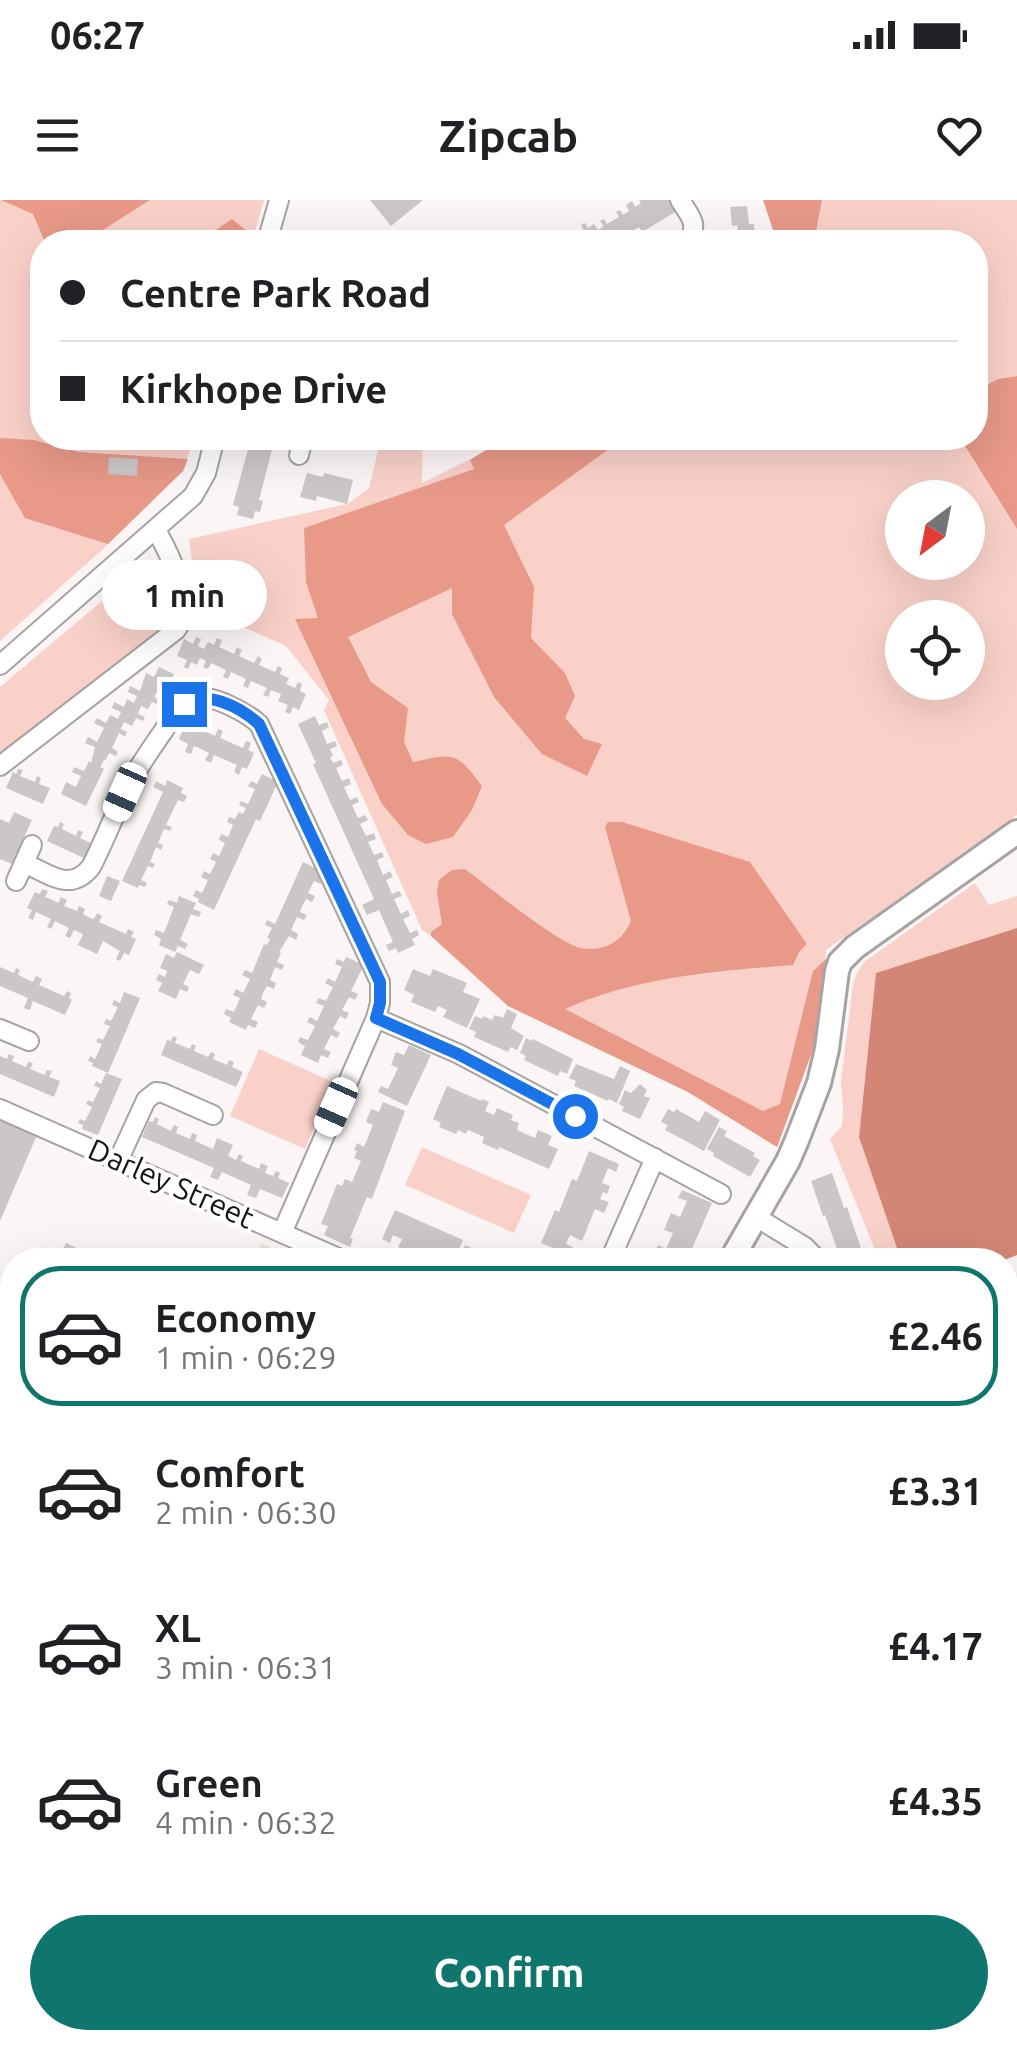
<!DOCTYPE html>
<html lang="en">
<head>
<meta charset="utf-8">
<style>
	:root { --surface:#fff; --page:#f2f2f2; --text:#202124; --muted:#757577; --line:#e0e0e0; --accent:#0f766e }
	body { margin:0; font-family:Ubuntu,sans-serif; background:var(--page); color:var(--text); height:100vh; display:flex; flex-direction:column; font-size:38px; white-space:nowrap }
	* { box-sizing:border-box; margin:0 }
	p { font-size:32px; color:var(--muted) }
	.icon { flex:none; width:55px; height:55px; fill:none; stroke:currentColor; stroke-width:2; stroke-linecap:round; stroke-linejoin:round }
	.map { position:relative; flex:1; overflow:hidden }
	.details { position:absolute; left:0px; top:1048px; width:1018px; height:802px; display:flex; flex-direction:column; background:var(--surface); border-radius:40px 40px 0 0; box-shadow:0 10px 40px #0002 }
	.details>* { flex:none }
	.hud { position:absolute; left:30px; top:30px; width:958px; height:220px; border-radius:40px; box-shadow:0 10px 40px #0002; display:grid; align-content:center; height:220px; padding:0 30px; background:var(--surface) }
	.needle { width:65px; rotate:212deg }
	.controls { position:absolute; left:885px; top:280px; display:grid; gap:20px }
	.controls a { display:grid; place-items:center; width:100px; height:100px; border-radius:50%; background:var(--surface); box-shadow:0 10px 40px #0002; font-size:50px }
	.end { position:absolute; width:45px; height:45px; margin:-22px; border:12px solid #1a73e8; background:#fff; box-shadow:0 0 0 5px #fff }
	.from { border-radius:50% }
	.bubble { position:absolute; height:70px; border-radius:35px; background:var(--surface); box-shadow:0 10px 40px #0002; font-size:32px; font-weight:700; line-height:70px; text-align:center }
	.car { position:absolute; width:30px; height:60px; margin:-30px -15px; border-radius:12px; box-shadow:0 0 8px 2px #0007; background:linear-gradient(#fff 24%,#345 0 40%,#fff 0 76%,#345 0 86%,#fff 0) }
	.hud b { display:flex; align-items:center; gap:35px; height:95px; font-size:38px }
	.hud b+b { border-top:2px solid var(--line) }
	.hud i { width:25px; height:25px; background:var(--text) }
	ul { padding:18px 0 0; list-style:none }
	li { display:flex; align-items:center; gap:30px; height:140px; margin:0 20px 15px; padding:0 10px; border:5px solid transparent; border-radius:40px }
	li div { flex:1 }
	li b { display:block; font-size:38px }
	li em { font-style:normal; font-weight:700 }
	li.on { border-color:var(--accent) }
	li>.icon { width:90px; height:90px; stroke-width:1.5 }
	.primary-button { display:flex; gap:20px; margin-top:auto; padding:20px 30px }
	.primary-button a { flex:1; height:115px; border-radius:60px; background:var(--accent); color:#fff; font-size:40px; font-weight:700; line-height:115px; text-align:center }
	.status { display:flex; justify-content:space-between; align-items:center; height:70px; padding:0 50px; background:var(--surface); direction:ltr }
	.status svg { height:28px; fill:currentColor }
	header { display:flex; justify-content:space-between; align-items:center; height:130px; padding:0 30px; background:var(--surface); font-size:45px; font-weight:700 }
	.map>svg:first-child { display:block }
	.built { fill:#f1e4e1 }
	.green { fill:#f9d1c8; fill-rule:evenodd }
	.forest { fill:#e89988 }
	.water { fill:#d38676 }
	.building { fill:#cbc7c6 }
	.lines { fill:none; stroke-linecap:round; stroke-linejoin:round }
	.street-casing { stroke:#a7a3a2; stroke-width:22 }
	.secondary-casing { stroke:#a7a3a2; stroke-width:28 }
	.street { stroke:#fff; stroke-width:18 }
	.secondary { stroke:#fff; stroke-width:22 }
	.route { stroke:#1a73e8; stroke-width:12 }
	.labels { text-anchor:middle; stroke-width:8; stroke-linejoin:round; paint-order:stroke }
	.street-label { font-size:30px; fill:#161514; stroke:#fff }
</style>
</head>
<body>
<div class="status"><b>06:27</b><svg viewBox="0 0 49 12"><path d="M0 12V9h3v3zM5 12V6h3v6zM10 12V3h3v9zM15 12V0h3v12zM26 1h20v11H26zM47 4h2v5h-2z"/></svg></div>
<header><svg class="icon" aria-label="menu" viewBox="0 0 24 24"><path d="M4 6h16M4 12h16M4 18h16"/></svg>Zipcab<svg class="icon" aria-label="heart" viewBox="0 0 24 24"><path d="M12 20l-8-8c-3-5 5-10 8-4 3-6 11-1 8 4z"/></svg></header>
<div class="map">
<svg width="1017" height="1848" viewBox="0 0 1017 1848">
	<rect width="100%" height="100%" fill="#fbf6f5"/>
	<g class="built">
		<polygon points="261,1043 299,1060 253,1060"/>
		<polygon points="1017,1749 1017,1848 924,1848 933,1838 1005,1838 1005,1761"/>
		<polygon points="547,1838 669,1838 680,1848 537,1848"/>
	</g>
	<g class="green">
		<polygon points="0,0 264,0 252,42 42,42 42,238 194,238 183,271 102,350 0,441"/>
		<polygon points="822,0 1017,0 1017,176 998,179 975,191 975,42 814,42"/>
		<path d="M 381,238 L 423,238 L 422,283 L 513,238 L 960,238 L 1017,329 L 1017,615 L 826,750 L 822,825 L 777,947 L 688,892 L 633,863 L 508,806 L 436,739 L 422,730 L 324,510 L 329,500 L 286,446 L 198,407 L 189,339 L 347,304 L 369,288 ZM 902,298 L 968,298 L 968,362 L 902,362 ZM 902,418 L 968,418 L 968,482 L 902,482 Z"/>
		<polygon points="148,364 156,365 163,370 174,407 167,426 0,555 0,487 140,369"/>
		<polygon points="975,683 989,705 1017,696 1017,728 876,773 859,937 901,1060 879,1060 830,939 842,926 843,908 841,881 853,784 857,773 864,762"/>
		<polygon points="259,849 333,882 305,949 230,916"/>
		<polygon points="422,947 531,995 514,1033 405,985"/>
		<polygon points="8,1250 12,1252 12,1301 0,1295 0,1269"/>
		<polygon points="1005,1306 1017,1313 1017,1370 1005,1359"/>
		<polygon points="0,1624 12,1628 12,1655 1,1665"/>
	</g>
	<g class="forest">
		<polygon points="1,0 150,0 84,42 45,42 33,14"/>
		<polygon points="763,0 822,0 814,42 777,42"/>
		<polygon points="232,19 253,36 251,42 198,42"/>
		<polygon points="1017,176 1017,329 960,238 975,238 975,191 998,179"/>
		<polygon points="0,238 34,240 78,252 188,259 183,271 108,344 25,318 0,274"/>
		<path d="M 505,238 L 624,238 L 504,325 L 534,387 L 531,438 L 565,473 L 575,496 L 565,518 L 584,539 L 602,544 L 587,576 L 542,554 L 494,497 L 452,414 L 452,388 L 348,437 L 371,482 L 408,508 L 404,542 L 413,562 C 454,553 456,551 482,586 L 472,610 L 453,637 L 426,644 L 408,635 L 382,604 L 295,419 L 318,418 L 306,382 L 304,328 L 474,269 L 470,260 Z"/>
		<path d="M 608,622 L 622,622 L 750,662 L 807,744 L 799,752 L 793,765 C 716,771 636,777 565,809 L 763,911 L 780,904 L 813,771 L 826,759 L 822,825 L 777,947 L 688,892 L 508,806 L 431,736 L 431,732 L 442,724 L 437,693 L 439,680 L 452,670 L 465,669 C 488,686 559,744 581,748 C 604,752 622,742 631,721 L 605,627 Z"/>
	</g>
	<g class="water">
		<polygon points="1017,728 1017,1055 1004,1060 901,1060 859,937 876,773"/>
		<polygon points="1017,1084 1017,1313 1005,1306 1005,1088"/>
	</g>
	<g class="building">
		<polygon points="370,0 423,0 391,26"/>
		<polygon points="639,0 671,0 677,11 642,32 639,27 613,42 604,40 601,42 556,42 563,38 562,35 565,33 567,36 576,30 579,34 584,31 581,25 585,23 588,28 594,24 598,30 604,26 600,21 604,19 607,24 619,17 616,12 620,10 623,15 629,11 626,5 632,1 635,7 641,3"/>
		<polygon points="747,6 749,24 754,24 756,42 739,42 738,35 732,35 732,32 738,31 737,25 732,26 730,7"/>
		<polygon points="251,238 275,238 259,300 263,301 260,312 255,311 253,319 237,315 239,307 233,305"/>
		<polygon points="441,238 463,238 447,247"/>
		<polygon points="109,257 138,259 137,276 108,274"/>
		<polygon points="307,273 323,277 324,273 353,280 347,304 317,296 316,301 300,297"/>
		<polygon points="196,437 201,439 198,446 204,449 208,442 214,445 217,438 222,440 219,447 234,454 237,447 242,450 239,456 254,463 258,456 262,459 259,465 275,472 278,466 282,468 280,474 289,478 286,484 295,488 298,482 302,484 300,491 306,494 299,510 293,507 290,514 285,512 288,505 278,501 281,494 271,490 268,497 263,495 267,488 251,481 248,488 243,486 246,479 231,472 228,479 223,477 226,470 211,463 208,469 203,467 206,461 200,458 197,465 191,462 188,469 184,467 187,460 177,456 184,439 193,444"/>
		<polygon points="159,467 174,474 165,494 158,490 154,497 161,501 159,505 152,502 148,509 141,506 138,514 145,517 143,521 136,518 132,526 124,522 121,529 127,532 125,537 119,533 112,548 118,552 116,556 109,553 106,560 104,560 100,567 104,569 86,606 61,594 66,582 76,587 81,576 72,572 74,567 84,571 89,561 91,563 95,547 85,543 88,537 97,542 104,528 94,523 97,518 106,523 110,515 118,519 121,512 112,508 114,502 124,507 127,499 134,503 137,496 128,492 130,486 140,491 146,473 154,477"/>
		<polygon points="315,516 319,525 327,522 329,527 322,531 327,544 335,541 337,546 330,549 333,556 330,557 333,563 341,560 343,565 336,568 342,581 349,578 351,584 344,587 350,600 357,597 359,602 352,605 358,618 365,615 368,620 360,624 366,636 374,633 376,639 368,642 374,655 382,652 384,657 377,660 383,675 390,671 393,677 386,680 392,694 399,691 402,696 394,699 401,714 408,710 410,716 403,719 410,733 417,730 419,735 412,739 415,745 398,753 396,748 389,751 386,745 393,742 379,710 367,715 362,705 374,699 313,564 316,563 298,524"/>
		<polygon points="198,520 203,522 200,529 206,532 215,536 218,529 223,531 220,538 243,548 246,541 251,543 248,550 254,553 247,569 242,567 239,575 234,572 237,565 214,555 211,563 205,560 209,553 199,548 194,546 191,554 185,552 188,544 179,539 186,523 195,527"/>
		<polygon points="18,569 23,570 20,576 35,582 37,576 41,578 39,584 50,588 43,604 6,588 13,572 16,574"/>
		<polygon points="262,574 278,582 260,621 256,619 214,710 198,702 199,699 193,696 196,690 202,693 208,680 201,677 204,671 210,674 216,662 210,659 213,653 219,656 225,643 219,640 221,634 228,637 233,625 227,622 229,617 235,619 239,612 243,614 246,608 239,605 241,601 248,604 255,589 248,586 251,581 257,584"/>
		<polygon points="167,580 183,588 181,593 187,596 184,602 178,600 166,625 172,627 170,631 164,629 158,643 163,645 161,650 156,647 150,662 155,664 153,668 148,666 141,680 147,683 145,687 139,685 138,688 122,681 163,592 153,587 156,581 165,586"/>
		<polygon points="14,612 32,620 12,664 0,659 0,619 9,623"/>
		<polygon points="60,622 64,624 62,629 76,636 78,630 83,632 80,638 91,643 84,658 47,641 54,626 58,627"/>
		<polygon points="303,662 319,670 317,675 324,678 321,684 314,681 308,693 315,696 312,702 306,699 302,706 300,712 307,715 304,720 297,717 291,730 298,734 296,740 289,736 279,752 281,753 277,762 284,765 282,770 275,767 270,780 276,783 274,789 267,786 264,791 261,799 267,802 264,808 258,805 251,819 258,822 255,828 248,825 246,830 229,822 231,818 224,814 226,809 234,812 240,798 233,795 236,789 243,793 250,779 242,775 245,770 252,773 264,744 267,745 270,739 267,738 272,728 265,725 267,720 275,724"/>
		<polygon points="107,676 120,681 111,701 99,696"/>
		<polygon points="42,689 48,691 45,697 53,700 58,703 61,697 67,700 64,706 77,711 79,706 85,709 83,714 90,718 94,719 97,713 102,716 99,722 126,734 128,729 134,732 131,737 136,739 129,755 124,753 120,761 116,759 120,751 103,741 97,754 78,745 83,734 74,730 70,738 65,736 69,728 55,721 51,729 47,727 51,719 36,712 33,720 28,718 32,710 27,708 35,692 40,694"/>
		<polygon points="179,696 196,703 193,709 201,712 199,717 191,714 180,740 188,744 185,749 178,746 175,752 159,745 161,739 154,735 156,730 164,733 174,707 167,704 169,700 177,703"/>
		<polygon points="177,752 204,765 199,774 190,770 183,784 189,787 187,792 180,789 176,799 158,791 162,783 156,780 159,774 165,777 167,771 160,768 166,754 174,758"/>
		<polygon points="346,757 364,765 351,791 358,794 355,800 349,797 342,810 349,813 346,819 340,816 333,829 340,833 337,838 331,835 324,849 331,852 328,858 321,855 318,863 301,855 305,846 298,842 300,837 308,840 315,826 307,822 310,817 317,821 324,806 316,803 319,798 326,801 333,787 325,783 328,778 335,782 342,767 335,764 337,759 344,762"/>
		<polygon points="0,767 14,773 16,768 20,770 18,775 33,782 36,776 42,779 39,785 64,796 67,791 71,793 69,798 72,800 65,815 33,801 30,810 24,808 28,798 0,786"/>
		<polygon points="413,769 430,776 433,769 467,783 463,792 480,799 467,828 443,817 447,810 438,806 435,812 411,802 414,795 404,790"/>
		<polygon points="124,792 140,798 108,873 92,866 93,863 88,861 90,856 95,859 102,844 96,842 98,838 103,840 110,826 104,824 106,819 111,821 118,807 112,805 114,800 120,803"/>
		<polygon points="507,809 517,814 511,828 524,836 517,850 511,847 508,852 474,837 476,832 469,829 475,816 482,819 483,816 492,820 495,815 503,818"/>
		<polygon points="173,836 177,838 175,843 190,849 192,844 196,846 194,851 208,857 211,852 215,854 213,859 227,865 229,860 234,862 232,867 243,872 236,887 161,855 167,840 171,841"/>
		<polygon points="526,838 533,841 533,839 573,859 567,874 560,871 558,876 524,860 526,856 520,853"/>
		<polygon points="409,845 431,855 407,906 378,892 381,886 388,889 398,868 391,865 396,852 404,855"/>
		<polygon points="9,854 14,856 12,861 26,867 28,862 33,863 30,869 42,874 45,875 47,870 52,871 49,877 60,881 54,897 0,874 0,856 7,859"/>
		<polygon points="576,864 614,879 620,866 630,871 617,903 609,899 608,901 574,886 576,881 569,878"/>
		<polygon points="106,873 122,879 98,935 82,929 83,925 78,923 80,919 85,921 92,907 86,904 88,900 93,902 100,888 94,886 96,881 101,884"/>
		<polygon points="640,884 647,890 644,896 650,898 640,919 622,911 624,907 619,904 625,890 631,893"/>
		<polygon points="447,886 481,901 482,899 489,902 485,911 494,915 497,908 513,915 511,920 519,923 517,930 535,938 538,930 552,936 548,945 558,949 549,969 499,947 498,950 482,943 484,937 468,930 466,934 458,930 456,934 439,927 441,923 433,919"/>
		<polygon points="383,902 405,911 372,999 367,997 350,1038 353,1039 350,1047 324,1035 328,1026 321,1024 337,984 342,986 345,979 352,982 361,961 354,958 357,951 354,950 357,943 364,947 373,925 366,922 371,909 379,912"/>
		<polygon points="668,909 674,912 676,909 699,922 705,911 720,920 704,951 665,930 668,925 661,922"/>
		<polygon points="155,917 159,919 157,924 171,931 174,925 178,927 176,933 190,939 192,933 197,935 195,941 213,949 217,938 233,945 228,956 236,960 239,954 243,956 241,961 259,969 261,963 268,966 265,973 270,975 273,976 276,971 280,973 278,978 289,983 282,998 260,989 256,998 247,995 251,985 222,972 218,980 210,977 214,968 142,937 149,921 153,922"/>
		<polygon points="0,919 37,935 0,1021"/>
		<polygon points="719,927 727,931 724,936 755,953 753,956 760,960 750,977 713,956 714,953 707,949"/>
		<polygon points="589,951 619,964 616,972 608,968 602,983 610,986 607,994 603,992 600,999 609,1002 604,1013 595,1009 582,1041 570,1035 566,1044 573,1047 569,1055 541,1043 555,1010 559,1012 572,979 577,981"/>
		<polygon points="832,973 844,1008 847,1007 865,1060 841,1060 825,1015 823,1016 811,981"/>
		<polygon points="682,990 712,1003 687,1060 656,1060 658,1055 654,1053 658,1045 666,1049 673,1033 664,1030 671,1013 680,1017 687,1001 678,998"/>
		<polygon points="395,1010 463,1040 454,1060 431,1060 434,1053 425,1049 422,1057 398,1047 402,1039 393,1035 390,1043 382,1039"/>
		<polygon points="66,1043 103,1060 58,1060"/>
		<polygon points="465,1045 481,1052 500,1060 459,1060"/>
		<polygon points="12,1148 12,1171 4,1167"/>
		<polygon points="0,1350 12,1356 12,1364 0,1380"/>
		<polygon points="12,1421 12,1458 0,1473 0,1436"/>
		<polygon points="1005,1556 1017,1567 1013,1571 1017,1575 1017,1580 1005,1593"/>
		<polygon points="0,1565 12,1569 12,1594 0,1590"/>
		<polygon points="1017,1639 1017,1674 1005,1686 1005,1652"/>
		<polygon points="12,1769 12,1796 1,1789"/>
		<polygon points="0,1829 12,1833 12,1838 23,1838 25,1847 0,1848"/>
		<polygon points="92,1838 127,1838 118,1848 83,1848"/>
		<polygon points="173,1838 226,1838 236,1848 183,1848"/>
		<polygon points="314,1838 337,1838 348,1848 311,1848 307,1844"/>
		<polygon points="549,1838 558,1838 569,1848 539,1848"/>
		<polygon points="628,1838 668,1838 680,1848 640,1848"/>
		<polygon points="715,1838 754,1838 765,1848 727,1848"/>
		<polygon points="846,1838 888,1838 879,1848 858,1848"/>
	</g>
	<g class="lines">
		<g class="street-casing">
			<g id="street">
				<path d="M 680,0 C 691,18 699,23 688,42"/>
				<polyline points="267,42 279,0"/>
				<polyline points="299,255 303,238"/>
				<polyline points="0,465 193,296 206,273 215,238"/>
				<path d="M 0,566 L 176,430 C 195,406 170,354 156,330"/>
				<path d="M 24,663 C 50,674 70,693 91,667 C 104,642 114,615 127,589 C 137,568 151,549 164,530 C 172,518 181,501 196,498 C 213,494 247,513 259,524 L 380,782 L 380,803 L 376,818 L 282,1033"/>
				<polyline points="16,681 32,645"/>
				<polyline points="376,818 459,854 721,994"/>
				<polyline points="0,829 29,841"/>
				<polyline points="0,909 343,1060"/>
				<polyline points="118,961 146,900 156,892 163,893 213,915"/>
				<polyline points="756,1017 805,1047 818,1060"/>
				<polyline points="610,1060 655,958"/>
				<polyline points="0,1507 12,1492"/>
				<polyline points="1005,1532 1017,1543"/>
				<polyline points="0,1544 12,1548"/>
				<polyline points="1005,1604 1017,1591"/>
				<polyline points="0,1680 12,1684"/>
				<polyline points="0,1815 12,1819"/>
				<polyline points="368,1838 379,1848"/>
				<polyline points="458,1838 469,1848"/>
				<polyline points="688,1838 699,1848"/>
				<polyline points="389,1848 399,1838"/>
				<polyline points="524,1848 534,1838"/>
			</g>
		</g>
		<g class="secondary-casing">
			<g id="secondary">
				<polyline points="731,1060 788,961 797,940 819,883 827,849 837,771 840,762 855,747 1017,632"/>
				<polyline points="0,1331 12,1336"/>
				<polyline points="1005,1726 1017,1713"/>
				<polyline points="256,1838 266,1848"/>
				<polyline points="52,1848 62,1838"/>
				<polyline points="892,1848 902,1838"/>
			</g>
		</g>
		<use href="#street" class="street"/>
		<use href="#secondary" class="secondary"/>
	</g>
	<g class="lines">
		<path class="route" d="M 184,504 C 208,490 240,507 259,524 L 380,782 L 380,803 L 376,818 L 458,854 L 575,916"/>
	</g>
	<g class="labels">
		<g class="street-label">
			<text transform="translate(171 984) rotate(24)" y="10">Darley Street</text>
		</g>
	</g>
</svg>
<div class="controls">
<a><svg class="needle" viewBox="-14 -14 28 28"><path d="M0-13l5 13h-10z" fill="#e53935"/><path d="M0 13l5-13h-10z" fill="#757577"/></svg></a>
<a><svg class="icon" aria-label="locate" viewBox="0 0 24 24"><circle cx="12" cy="12" r="6"/><path d="M12 2v4M12 18v4M2 12h4M18 12h4"/></svg></a>
</div>
<i class="end from" style="left:575px;top:916px"></i>
<i class="end" style="left:184px;top:504px"></i>
<div class="bubble" style="left:102px;top:360px;width:165px">1 min</div>
<i class="car" style="left:125px;top:592px;rotate:204deg"></i>
<i class="car" style="left:336px;top:907px;rotate:204deg"></i>
<div class="hud">
<b><i class="from"></i>Centre Park Road</b>
<b><i></i>Kirkhope Drive</b>
</div>
<section class="details">
<ul>
<li class="on"><svg class="icon" aria-label="car" viewBox="0 0 24 24"><path d="M5 17H2v-5l4-1 3-4h7l3 4 3 1v5h-3M9 17h6M6 11h13"/><circle cx="7" cy="17" r="2"/><circle cx="17" cy="17" r="2"/></svg><div><b>Economy</b><p>1 min · 06:29</p></div><em>£2.46</em></li>
<li><svg class="icon" aria-label="car" viewBox="0 0 24 24"><path d="M5 17H2v-5l4-1 3-4h7l3 4 3 1v5h-3M9 17h6M6 11h13"/><circle cx="7" cy="17" r="2"/><circle cx="17" cy="17" r="2"/></svg><div><b>Comfort</b><p>2 min · 06:30</p></div><em>£3.31</em></li>
<li><svg class="icon" aria-label="car" viewBox="0 0 24 24"><path d="M5 17H2v-5l4-1 3-4h7l3 4 3 1v5h-3M9 17h6M6 11h13"/><circle cx="7" cy="17" r="2"/><circle cx="17" cy="17" r="2"/></svg><div><b>XL</b><p>3 min · 06:31</p></div><em>£4.17</em></li>
<li><svg class="icon" aria-label="car" viewBox="0 0 24 24"><path d="M5 17H2v-5l4-1 3-4h7l3 4 3 1v5h-3M9 17h6M6 11h13"/><circle cx="7" cy="17" r="2"/><circle cx="17" cy="17" r="2"/></svg><div><b>Green</b><p>4 min · 06:32</p></div><em>£4.35</em></li>
</ul>
<div class="primary-button"><a>Confirm</a></div>
</section>
</div>
</body>
</html>
